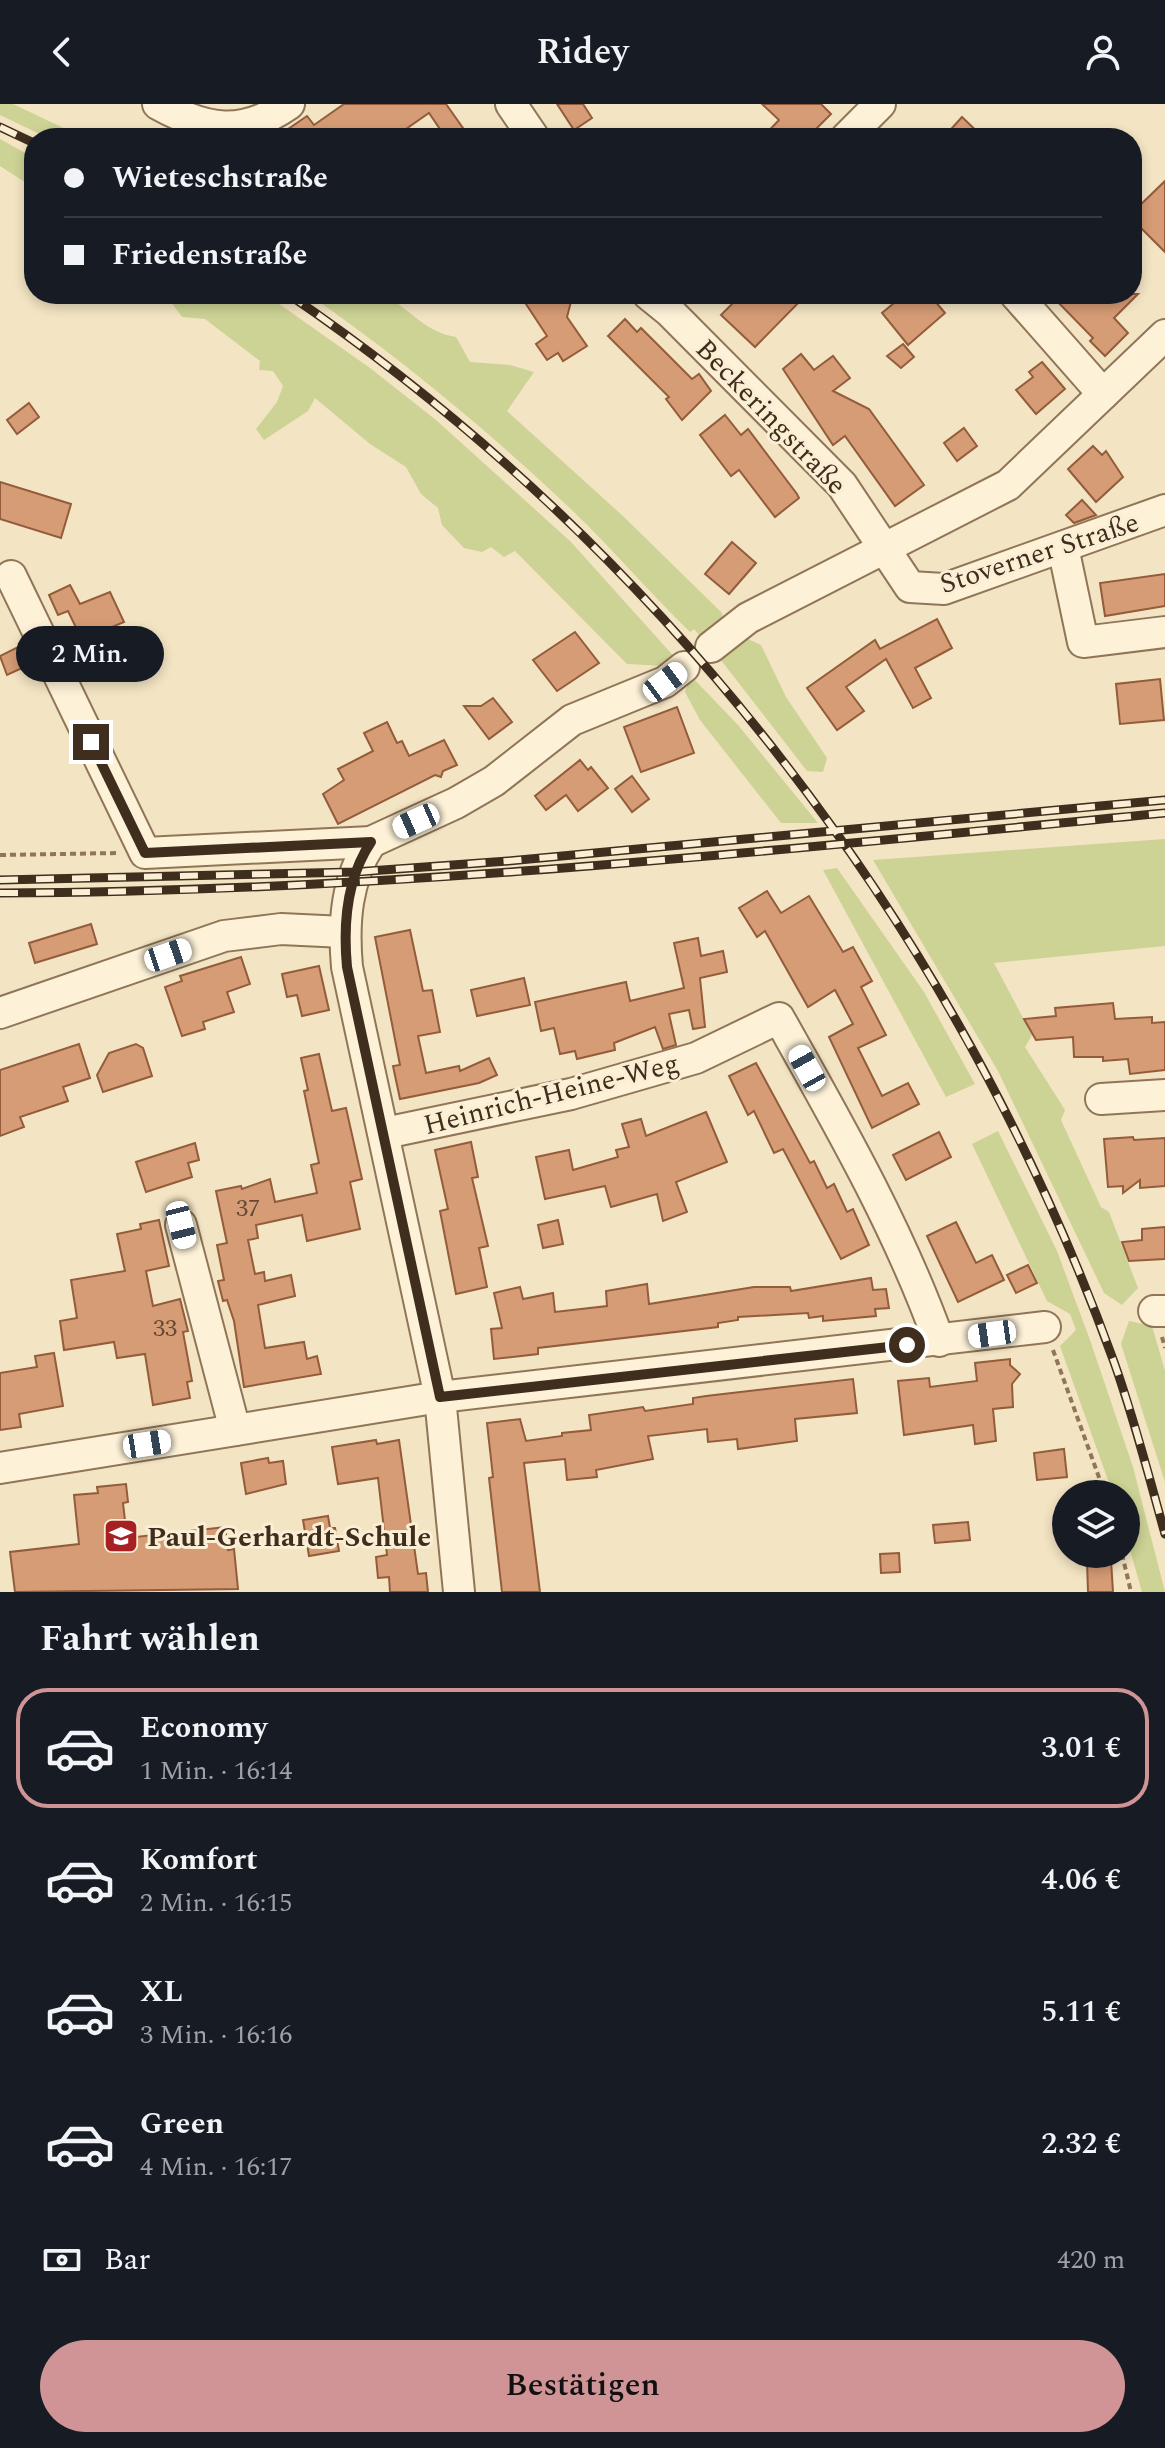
<!DOCTYPE html>
<html lang="de">
<head>
<meta charset="utf-8">
<style>
	:root { --surface:#171b24; --page:#20242c; --text:#f1f3f6; --muted:#9ea1a6; --line:#363941; --accent:#d09497 }
	body { margin:0; font-family:Spectral,serif; background:var(--page); color:var(--text); height:100vh; display:flex; flex-direction:column; font-size:30px; white-space:nowrap }
	* { box-sizing:border-box; margin:0 }
	p { font-size:26px; color:var(--muted) }
	.icon { flex:none; width:44px; height:44px; fill:none; stroke:currentColor; stroke-width:2; stroke-linecap:round; stroke-linejoin:round }
	.map { position:relative; height:1488px; overflow:hidden }
	.sheet { display:flex; flex-direction:column; background:var(--surface); flex:1 }
	.sheet>* { flex:none }
	.banner { position:absolute; left:24px; top:24px; width:1118px; height:176px; border-radius:32px; box-shadow:0 4px 12px #0003; display:grid; align-content:center; height:176px; padding:0 40px; background:var(--surface) }
	.fabs { position:absolute; left:1052px; top:1376px; display:grid; gap:16px }
	.fabs a { display:grid; place-items:center; width:88px; height:88px; border-radius:50%; background:var(--surface); box-shadow:0 4px 12px #0003; font-size:40px }
	.end { position:absolute; width:36px; height:36px; margin:-18px; border:10px solid #3f2d1d; background:#fff; box-shadow:0 0 0 4px #fff }
	.from { border-radius:50% }
	.bubble { position:absolute; height:56px; border-radius:28px; background:var(--surface); box-shadow:0 4px 12px #0003; font-size:26px; font-weight:600; line-height:56px; text-align:center }
	.car { position:absolute; width:24px; height:48px; margin:-24px -12px; border-radius:10px; box-shadow:0 0 6px 2px #0007; background:linear-gradient(#fff 24%,#345 0 40%,#fff 0 76%,#345 0 86%,#fff 0) }
	.banner b { display:flex; align-items:center; gap:28px; height:76px; font-size:30px }
	.banner b+b { border-top:2px solid var(--line) }
	.banner i { width:20px; height:20px; background:var(--text) }
	ul { padding:0; list-style:none }
	li { display:flex; align-items:center; gap:24px; height:120px; margin:0 16px 12px; padding:0 24px; border:4px solid transparent; border-radius:32px }
	li div { flex:1 }
	li b { display:block; font-size:30px }
	li em { font-style:normal; font-weight:600 }
	li.current { border-color:var(--accent) }
	li>.icon { width:72px; height:72px; stroke-width:1.5 }
	h2 { padding:0 40px; font-size:36px; line-height:96px }
	.pay { display:flex; align-items:center; gap:20px; height:88px; padding:0 40px; font-size:30px }
	.pay p { margin-inline-start:auto }
	.button { display:flex; gap:16px; margin-top:auto; padding:16px 40px }
	.button a { flex:1; height:92px; border-radius:48px; background:var(--accent); color:#111; font-size:32px; font-weight:600; line-height:92px; text-align:center }
	header { display:flex; justify-content:space-between; align-items:center; height:104px; padding:0 40px; background:var(--surface); font-size:36px; font-weight:600 }
	.map>svg:first-child { display:block }
	.green { fill:#cdd395 }
	.building { fill:#d69c75; stroke:#935c3a; stroke-width:2 }
	.lines { fill:none; stroke-linecap:round; stroke-linejoin:round }
	.minor-casing { stroke:#907557; stroke-width:34 }
	.path { stroke:#907557; stroke-width:4; stroke-dasharray:6 4; stroke-linecap:butt }
	.minor { stroke:#fdf1d8; stroke-width:30 }
	.rail-casing { stroke:#3f2d1d; stroke-width:9 }
	.rail { stroke:#faeed4; stroke-width:6; stroke-dasharray:18; stroke-linecap:butt }
	.route { stroke:#3f2d1d; stroke-width:10 }
	.labels { text-anchor:middle; stroke-width:6; stroke-linejoin:round; paint-order:stroke }
	.number-label { font-size:24px; fill:#654933 }
	.street-label { font-size:28px; fill:#3f2d1d; stroke:#faeed4 }
	.poi-label { font-size:28px; font-weight:bold; fill:#3f2d1d; stroke:#faeed4; text-anchor:start }
</style>
</head>
<body>
<header><svg class="icon" aria-label="back" viewBox="0 0 24 24"><path d="M15 5l-7 7 7 7"/></svg>Ridey<svg class="icon" aria-label="person" viewBox="0 0 24 24"><circle cx="12" cy="8" r="4"/><path d="M4 21q1-7 8-7t8 7"/></svg></header>
<div class="map">
<svg width="1165" height="1488" viewBox="0 0 1165 1488">
	<rect width="100%" height="100%" fill="#f3e4c3"/>
	<g class="green">
		<polygon points="0,0 13,0 74,29 78,25 97,34 48,34 0,11"/>
		<polygon points="0,35 34,54 34,84 0,62"/>
		<polygon points="165,190 265,190 370,264 436,316 571,438 678,557 665,562 627,560 515,447 504,453 491,443 482,448 464,444 442,421 438,404 421,390 406,363 370,340 315,294 308,307 264,336 256,325 277,298 283,282 273,267 259,266 260,257 205,215 182,213"/>
		<path d="M 308,190 L 358,190 L 371,198 L 384,191 C 412,206 424,228 456,233 L 470,258 L 510,261 L 534,268 L 507,307 L 624,413 L 722,509 L 723,520 L 704,537 L 694,525 L 690,528 C 645,484 605,436 558,393 C 480,320 396,251 308,190 Z"/>
		<polygon points="746,534 761,541 786,593 827,654 823,668 807,667 717,551 734,537"/>
		<polygon points="691,572 738,621 818,719 781,719 700,616 685,588"/>
		<polygon points="1165,735 1165,842 994,859 1032,931 1025,943 1065,1006 1061,1016 1101,1103 1109,1108 1138,1184 1122,1201 1104,1189 998,967 873,756"/>
		<polygon points="837,764 924,888 975,980 946,993 823,766"/>
		<polygon points="998,1027 1057,1147 1090,1236 1133,1363 1165,1488 1142,1488 1126,1432 1126,1390 1113,1390 1060,1242 1076,1226 1070,1210 1047,1197 972,1040"/>
		<polygon points="1129,1217 1152,1222 1165,1267 1165,1378 1121,1240"/>
	</g>
	<g class="building">
		<polygon points="344,0 446,0 470,34 446,34 429,9 393,34 275,34 307,12 314,21"/>
		<polygon points="557,0 583,0 592,14 574,26"/>
		<polygon points="762,0 821,0 831,10 807,34 762,34 779,16"/>
		<polygon points="962,13 984,34 943,34"/>
		<polygon points="1165,77 1165,148 1132,115 1132,109"/>
		<polygon points="533,190 573,190 567,213 587,242 563,257 558,249 547,256 536,240 547,232 524,197"/>
		<polygon points="742,190 807,190 755,243 721,211"/>
		<polygon points="905,190 929,190 945,209 908,241 882,209"/>
		<polygon points="1050,190 1138,190 1114,214 1128,229 1105,252 1090,237 1093,234"/>
		<polygon points="625,215 637,228 641,224 692,275 699,270 711,287 682,316 666,295 669,293 608,232"/>
		<polygon points="903,240 914,253 901,264 887,252"/>
		<polygon points="801,250 814,266 833,252 850,274 833,287 869,305 924,381 895,402 845,332 833,341 783,265"/>
		<polygon points="1042,258 1065,285 1036,310 1016,286 1033,273 1029,268"/>
		<polygon points="29,299 39,313 17,330 7,316"/>
		<polygon points="725,311 741,331 748,325 797,390 799,394 775,413 739,366 731,372 700,331"/>
		<polygon points="964,324 977,342 957,357 944,339"/>
		<polygon points="1093,342 1102,351 1106,347 1123,373 1096,398 1068,365"/>
		<polygon points="0,378 71,400 61,434 0,415"/>
		<polygon points="1082,396 1096,411 1074,419 1066,411"/>
		<polygon points="732,438 756,459 729,490 705,470"/>
		<polygon points="1165,470 1165,502 1105,512 1100,479"/>
		<polygon points="70,481 80,500 110,488 124,518 82,536 68,507 58,511 49,491"/>
		<polygon points="937,515 952,544 915,564 931,594 913,604 886,555 846,583 864,607 837,626 807,584 875,536 880,545"/>
		<polygon points="575,528 599,559 557,587 533,556"/>
		<polygon points="24,540 33,559 7,571 0,552"/>
		<polygon points="1160,575 1164,616 1120,620 1116,580"/>
		<polygon points="493,594 512,618 489,635 464,602 481,602"/>
		<polygon points="677,603 694,649 641,668 624,623"/>
		<polygon points="387,618 397,639 402,637 409,652 444,636 457,661 443,667 441,673 435,671 338,720 323,690 344,676 338,665 373,647 364,629"/>
		<polygon points="580,656 588,666 591,663 608,684 578,707 566,691 546,706 535,692"/>
		<polygon points="632,672 649,695 632,708 615,685"/>
		<polygon points="767,787 781,809 809,792 843,848 853,843 872,877 861,883 886,931 858,944 882,992 908,979 919,1000 872,1024 829,933 853,920 835,886 808,903 765,827 757,833 739,804"/>
		<polygon points="91,820 97,840 35,859 29,839"/>
		<polygon points="410,826 423,887 432,886 440,928 418,932 426,969 459,962 460,967 489,954 497,971 479,979 400,995 393,962 400,961 375,833"/>
		<polygon points="698,834 701,852 723,847 727,868 700,874 705,923 693,925 689,906 669,910 676,941 663,945 655,923 614,939 615,946 577,955 575,947 560,950 554,924 541,927 535,898 626,878 630,897 684,884 674,839"/>
		<polygon points="241,853 250,880 227,888 234,908 203,918 205,925 182,932 165,883 182,877 180,872"/>
		<polygon points="319,862 329,906 302,912 297,891 287,893 282,870"/>
		<polygon points="524,874 530,901 477,912 471,886"/>
		<polygon points="1113,899 1115,915 1152,913 1152,919 1165,918 1165,966 1130,970 1128,955 1103,957 1103,953 1074,953 1073,933 1036,936 1024,915 1056,912 1055,904"/>
		<polygon points="79,940 90,974 63,983 68,997 20,1013 24,1023 0,1032 0,966"/>
		<polygon points="136,940 143,944 152,972 103,988 97,971 109,949"/>
		<polygon points="319,950 332,1007 346,1004 362,1075 350,1078 360,1125 307,1137 302,1111 256,1121 258,1134 248,1136 255,1170 264,1168 265,1177 291,1171 295,1192 258,1201 265,1244 304,1238 307,1255 317,1252 321,1270 244,1283 234,1217 227,1196 223,1197 218,1177 224,1176 217,1141 227,1139 216,1087 241,1082 242,1085 270,1075 275,1098 317,1089 311,1061 319,1059 304,987 308,986 301,954"/>
		<polygon points="756,959 810,1059 814,1057 827,1084 834,1080 847,1108 853,1105 869,1141 841,1155 783,1045 774,1049 754,1007 748,1011 729,972"/>
		<polygon points="706,1008 727,1058 676,1078 687,1108 663,1117 657,1090 611,1103 605,1082 545,1095 536,1053 569,1046 573,1066 618,1053 616,1046 629,1043 622,1020 641,1015 646,1032"/>
		<polygon points="939,1028 951,1053 906,1076 893,1051"/>
		<polygon points="1133,1033 1134,1036 1165,1034 1165,1082 1140,1084 1140,1076 1123,1089 1123,1082 1108,1083 1104,1035"/>
		<polygon points="471,1038 478,1073 472,1074 488,1142 479,1144 487,1183 456,1190 440,1107 448,1105 435,1046"/>
		<polygon points="195,1039 199,1056 188,1059 192,1073 146,1088 136,1058"/>
		<polygon points="159,1116 169,1162 146,1167 153,1202 180,1195 188,1227 183,1228 192,1277 187,1278 190,1294 153,1301 145,1250 117,1254 114,1238 64,1246 60,1217 77,1214 71,1176 125,1167 117,1130 141,1125 140,1120"/>
		<polygon points="558,1116 563,1140 543,1144 538,1121"/>
		<polygon points="956,1118 976,1159 992,1151 1004,1176 958,1198 927,1132"/>
		<polygon points="1165,1123 1165,1155 1129,1157 1122,1138 1142,1136 1142,1125"/>
		<polygon points="1028,1161 1037,1179 1016,1189 1007,1171"/>
		<polygon points="871,1174 873,1186 886,1185 889,1204 875,1205 876,1212 823,1217 823,1212 809,1214 808,1209 738,1213 738,1216 718,1219 718,1223 538,1244 538,1250 494,1255 491,1225 502,1224 494,1189 520,1183 523,1195 553,1189 555,1208 607,1202 606,1187 647,1180 649,1200 754,1183 790,1183 791,1187"/>
		<polygon points="54,1249 63,1302 19,1310 21,1323 0,1326 0,1269 37,1263 35,1252"/>
		<polygon points="1010,1255 1010,1261 1020,1270 1012,1280 1013,1303 993,1305 996,1337 975,1340 973,1321 904,1331 898,1277 929,1274 930,1283 977,1277 975,1259"/>
		<polygon points="853,1275 857,1309 795,1315 797,1337 738,1345 737,1335 708,1338 707,1325 648,1332 653,1355 596,1366 597,1373 567,1376 565,1355 524,1359 540,1488 502,1488 489,1374 493,1373 487,1319 520,1315 526,1337 562,1332 562,1329 591,1326 589,1311 643,1303 645,1307 693,1300 693,1294 706,1292"/>
		<polygon points="376,1336 377,1340 399,1336 418,1470 426,1469 428,1488 390,1488 389,1473 378,1474 376,1453 387,1451 378,1374 338,1380 332,1343"/>
		<polygon points="1064,1345 1067,1373 1037,1376 1034,1349"/>
		<polygon points="268,1354 269,1359 283,1357 286,1380 246,1390 241,1359"/>
		<polygon points="126,1380 128,1398 123,1399 127,1434 225,1423 228,1446 234,1445 238,1485 15,1488 10,1448 79,1440 74,1391 98,1389 97,1383"/>
		<polygon points="328,1412 330,1424 335,1424 339,1447 309,1452 303,1416"/>
		<polygon points="968,1418 970,1436 935,1439 933,1421"/>
		<polygon points="899,1449 900,1468 881,1469 880,1450"/>
		<polygon points="1111,1456 1113,1488 1088,1488 1087,1457"/>
	</g>
	<g class="lines">
		<g class="minor-casing">
			<g id="minor">
				<path d="M 158,0 C 207,27 242,33 289,0"/>
				<polyline points="511,0 534,34"/>
				<polyline points="846,34 880,0"/>
				<polyline points="648,190 669,207 842,381 910,483 944,485 1165,406"/>
				<polyline points="1015,190 1103,290"/>
				<polyline points="1063,443 1083,538 1165,528"/>
				<polyline points="11,472 145,749 371,738 456,699 494,677 572,616 665,578 684,563"/>
				<polyline points="711,543 748,514 1008,381 1165,231"/>
				<path d="M 371,738 C 346,775 343,819 347,863 L 440,1293 L 459,1488"/>
				<polyline points="0,909 224,832 281,825 344,828"/>
				<polyline points="1101,995 1165,991"/>
				<path d="M 385,1029 L 571,990 L 696,954 L 779,914 C 838,1019 898,1123 939,1237"/>
				<polyline points="181,1121 235,1326"/>
				<polyline points="1154,1207 1165,1207"/>
				<polyline points="0,1364 440,1293 1045,1223"/>
			</g>
		</g>
		<g class="path">
			<polyline points="0,751 118,749"/>
			<polyline points="1162,1233 1165,1244"/>
			<polyline points="1053,1246 1105,1390"/>
			<polyline points="1122,1450 1131,1488"/>
		</g>
		<use href="#minor" class="minor"/>
		<g class="rail-casing">
			<g id="rail">
				<polyline points="0,23 34,39"/>
				<path d="M 288,190 C 668,449 957,826 1114,1258 C 1134,1314 1149,1373 1165,1430"/>
				<polyline points="0,776 355,768 508,757 1165,696"/>
				<path d="M 0,789 C 390,788 777,746 1165,709"/>
			</g>
		</g>
		<use href="#rail" class="rail"/>
	</g>
	<g class="lines">
		<path class="route" d="M 91,638 L 145,749 L 371,738 C 346,775 343,820 347,863 L 440,1293 L 907,1241"/>
	</g>
	<defs>
		<g id="school-square" transform="scale(1.8)"><rect x="-9" y="-9" width="18" height="18" rx="4" fill="#a72023" stroke="#faeed4"/><path d="M0-5L7-2L0 1L-7-2ZM-4 1L0 2.5L4 1V4Q0 6-4 4Z" fill="#fff"/></g>
	</defs>
	<g fill-rule="evenodd">
		<use href="#school-square" x="121" y="1432"/>
	</g>
	<g class="labels">
		<g class="number-label">
			<text x="248" y="1112">37</text>
			<text x="165" y="1232">33</text>
		</g>
		<g class="street-label">
			<text transform="translate(772 312) rotate(46)" y="10">Beckeringstraße</text>
			<text transform="translate(1039 448) rotate(-18)" y="10">Stoverner Straße</text>
			<text transform="translate(551 989) rotate(-14)" y="10">Heinrich-Heine-Weg</text>
		</g>
		<g class="poi-label">
			<text x="147" y="1442">Paul-Gerhardt-Schule</text>
		</g>
	</g>
</svg>
<div class="fabs">
<a><svg class="icon" aria-label="layers" viewBox="0 0 24 24"><path d="M12 4l9 5-9 5-9-5zM3 14l9 5 9-5"/></svg></a>
</div>
<i class="end from" style="left:907px;top:1241px"></i>
<i class="end" style="left:91px;top:638px"></i>
<div class="bubble" style="left:16px;top:522px;width:148px">2 Min.</div>
<i class="car" style="left:665px;top:578px;rotate:53deg"></i>
<i class="car" style="left:416px;top:717px;rotate:246deg"></i>
<i class="car" style="left:168px;top:851px;rotate:71deg"></i>
<i class="car" style="left:807px;top:964px;rotate:331deg"></i>
<i class="car" style="left:181px;top:1121px;rotate:166deg"></i>
<i class="car" style="left:992px;top:1230px;rotate:262deg"></i>
<i class="car" style="left:147px;top:1340px;rotate:81deg"></i>
<div class="banner">
<b><i class="from"></i>Wieteschstraße</b>
<b><i></i>Friedenstraße</b>
</div>
</div>
<section class="sheet">
<h2>Fahrt wählen</h2>
<ul>
<li class="current"><svg class="icon" aria-label="car" viewBox="0 0 24 24"><path d="M5 17H2v-5l4-1 3-4h7l3 4 3 1v5h-3M9 17h6M6 11h13"/><circle cx="7" cy="17" r="2"/><circle cx="17" cy="17" r="2"/></svg><div><b>Economy</b><p>1 Min. · 16:14</p></div><em>3.01 €</em></li>
<li><svg class="icon" aria-label="car" viewBox="0 0 24 24"><path d="M5 17H2v-5l4-1 3-4h7l3 4 3 1v5h-3M9 17h6M6 11h13"/><circle cx="7" cy="17" r="2"/><circle cx="17" cy="17" r="2"/></svg><div><b>Komfort</b><p>2 Min. · 16:15</p></div><em>4.06 €</em></li>
<li><svg class="icon" aria-label="car" viewBox="0 0 24 24"><path d="M5 17H2v-5l4-1 3-4h7l3 4 3 1v5h-3M9 17h6M6 11h13"/><circle cx="7" cy="17" r="2"/><circle cx="17" cy="17" r="2"/></svg><div><b>XL</b><p>3 Min. · 16:16</p></div><em>5.11 €</em></li>
<li><svg class="icon" aria-label="car" viewBox="0 0 24 24"><path d="M5 17H2v-5l4-1 3-4h7l3 4 3 1v5h-3M9 17h6M6 11h13"/><circle cx="7" cy="17" r="2"/><circle cx="17" cy="17" r="2"/></svg><div><b>Green</b><p>4 Min. · 16:17</p></div><em>2.32 €</em></li>
</ul>
<div class="pay"><svg class="icon" aria-label="cash" viewBox="0 0 24 24"><path d="M3 7h18v10H3z"/><circle cx="12" cy="12" r="2"/></svg>Bar<p>420 m</p></div>
<div class="button"><a>Bestätigen</a></div>
</section>
</body>
</html>
